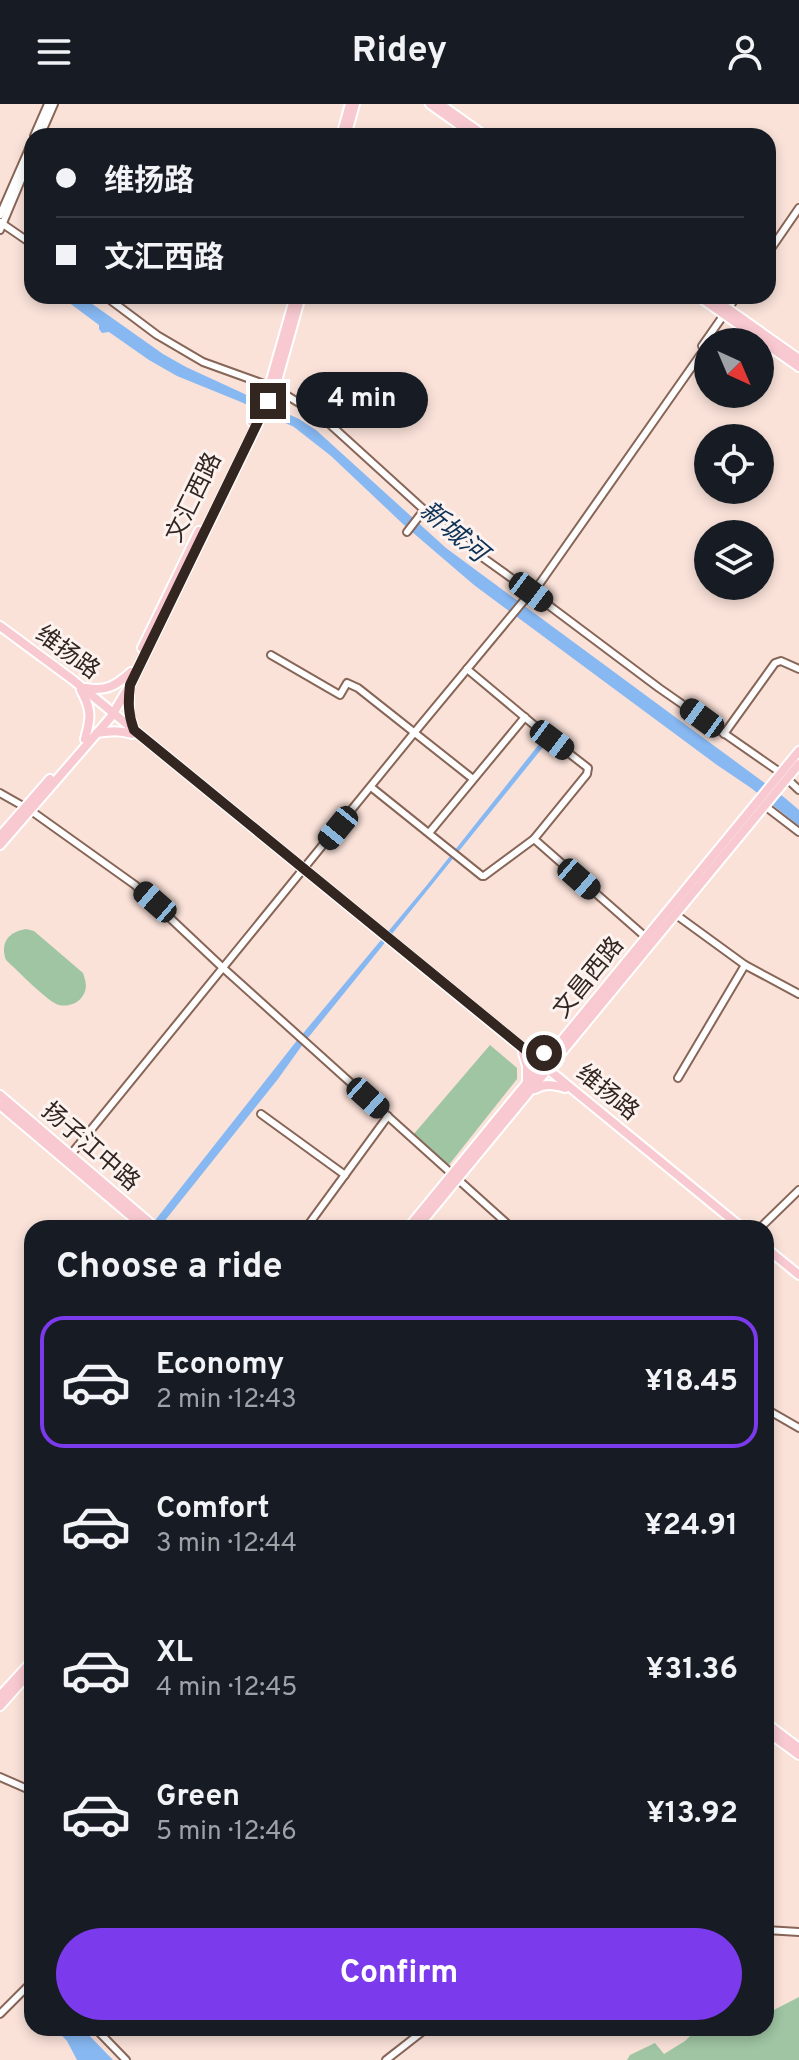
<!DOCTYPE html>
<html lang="en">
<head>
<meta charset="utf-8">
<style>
	:root { --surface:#171b24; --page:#242831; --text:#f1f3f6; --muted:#9ea1a6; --line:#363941; --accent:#7c3aed }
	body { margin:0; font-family:Overpass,"Noto Sans SC",sans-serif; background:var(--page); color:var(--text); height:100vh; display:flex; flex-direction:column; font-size:30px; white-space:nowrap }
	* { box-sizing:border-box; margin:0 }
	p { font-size:26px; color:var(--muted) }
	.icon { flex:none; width:44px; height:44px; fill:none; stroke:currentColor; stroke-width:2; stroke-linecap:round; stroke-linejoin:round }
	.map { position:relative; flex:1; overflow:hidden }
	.panel { position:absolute; left:24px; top:1116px; width:750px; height:816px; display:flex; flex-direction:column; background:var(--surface); border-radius:24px; box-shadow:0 4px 12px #0003 }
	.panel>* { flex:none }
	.banner { position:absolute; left:24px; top:24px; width:752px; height:176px; border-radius:24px; box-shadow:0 4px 12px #0003; display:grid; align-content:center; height:176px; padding:0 32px; background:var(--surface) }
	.needle { width:52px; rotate:136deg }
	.tools { position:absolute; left:694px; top:224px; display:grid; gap:16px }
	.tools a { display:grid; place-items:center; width:80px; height:80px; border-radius:50%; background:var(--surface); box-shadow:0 4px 12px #0003; font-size:40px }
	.end { position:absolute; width:36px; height:36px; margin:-18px; border:10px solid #33251f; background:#fff; box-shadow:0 0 0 4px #fff }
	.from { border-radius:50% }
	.bubble { position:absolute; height:56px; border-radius:28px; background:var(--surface); box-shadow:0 4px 12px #0003; font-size:26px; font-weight:700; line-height:56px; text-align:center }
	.car { position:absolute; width:24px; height:48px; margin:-24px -12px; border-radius:10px; box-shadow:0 0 6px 2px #0007; background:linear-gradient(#222 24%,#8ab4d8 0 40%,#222 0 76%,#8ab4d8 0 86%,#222 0) }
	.banner b { display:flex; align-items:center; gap:28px; height:76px; font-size:30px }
	.banner b+b { border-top:2px solid var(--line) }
	.banner i { width:20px; height:20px; background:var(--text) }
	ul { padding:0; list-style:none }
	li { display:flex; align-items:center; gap:24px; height:132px; margin:0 16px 12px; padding:0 16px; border:4px solid transparent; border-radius:24px }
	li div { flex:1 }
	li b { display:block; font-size:30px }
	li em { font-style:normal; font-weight:700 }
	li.on { border-color:var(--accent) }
	li>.icon { width:72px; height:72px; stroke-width:1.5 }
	h2 { padding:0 32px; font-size:36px; line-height:96px }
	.primary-button { display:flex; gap:16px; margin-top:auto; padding:16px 32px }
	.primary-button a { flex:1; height:92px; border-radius:48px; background:var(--accent); color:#fff; font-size:32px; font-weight:700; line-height:92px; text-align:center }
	header { display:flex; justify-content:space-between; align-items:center; height:104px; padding:0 32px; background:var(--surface); font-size:36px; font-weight:700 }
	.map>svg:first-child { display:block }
	.green { fill:#9fc5a3 }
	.water { fill:#87b8f2 }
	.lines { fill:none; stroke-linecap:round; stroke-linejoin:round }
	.minor-casing { stroke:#876557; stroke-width:10 }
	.major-casing { stroke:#fff; stroke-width:12 }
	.minor { stroke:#fff; stroke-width:6 }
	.major { stroke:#f8c9d0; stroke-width:8 }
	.route { stroke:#33251f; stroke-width:10 }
	.labels { text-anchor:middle; stroke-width:6; stroke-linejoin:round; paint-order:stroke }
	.street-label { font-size:24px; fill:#33251f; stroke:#fcf3f0 }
	.water-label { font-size:26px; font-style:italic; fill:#0e3156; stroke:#fcf3f0 }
</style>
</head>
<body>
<header><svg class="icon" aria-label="menu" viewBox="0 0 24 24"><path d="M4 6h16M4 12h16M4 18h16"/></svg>Ridey<svg class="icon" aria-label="person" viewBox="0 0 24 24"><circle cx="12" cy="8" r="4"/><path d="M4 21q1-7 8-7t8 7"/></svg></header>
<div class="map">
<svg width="799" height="1956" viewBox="0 0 799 1956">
	<rect width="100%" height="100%" fill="#fae2d9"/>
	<g class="green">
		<path d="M 26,825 L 34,827 L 83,869 C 86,878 88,885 82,893 C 77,900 67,903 59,901 C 49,899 16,865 6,856 C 0,839 8,828 26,825 Z"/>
		<polygon points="490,941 517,964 517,975 448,1062 413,1031"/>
		<polygon points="799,1893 799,1956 627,1956 630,1951 655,1939 664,1950 685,1937 698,1924 766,1924 766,1910"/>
	</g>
	<g class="water">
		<polygon points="60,192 81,192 163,250 186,263 299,315 316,326 446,444 785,694 799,706 799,722 751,684 717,661 474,481 404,421 331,352 294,323 241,298 177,272 149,256 109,228 102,229 99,225 99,221"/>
		<polygon points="544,634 548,637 303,940 278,975 159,1124 149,1124 295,939 427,781"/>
		<polygon points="55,1924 82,1924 113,1956 77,1956 67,1937"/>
	</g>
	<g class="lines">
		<g class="minor-casing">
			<g id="minor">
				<polyline points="34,32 48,0"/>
				<polyline points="40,32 54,0"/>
				<polyline points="0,111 32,38"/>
				<polyline points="0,118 32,140"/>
				<polyline points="0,126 32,50"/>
				<polyline points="768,149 799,104"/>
				<polyline points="105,192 157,231 203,258 275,284 323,314 454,433 531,488 659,584 781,669 799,686"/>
				<polyline points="702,242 737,192"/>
				<polyline points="407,428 424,406"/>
				<polyline points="271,551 340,591 347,579 358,584 473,675"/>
				<polyline points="724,630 775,559 781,557 799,565"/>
				<polyline points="371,683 482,772 484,772 534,735 587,670 588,664 552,636 467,565"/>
				<polyline points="0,689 30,706 135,781 222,863 512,1124"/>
				<polyline points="765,702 799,728"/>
				<polyline points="429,729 525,613"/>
				<polyline points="534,735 649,836"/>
				<polyline points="675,810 745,861 799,890"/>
				<polyline points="678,974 745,861"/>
				<polyline points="261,1010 345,1071"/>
				<polyline points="68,1054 414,629 531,488 538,482 708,240"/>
				<polyline points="306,1124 388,1012"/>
				<polyline points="760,1124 799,1086"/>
				<polyline points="766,1305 799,1324"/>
				<polyline points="0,1673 32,1687"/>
				<polyline points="766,1826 799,1828"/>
				<polyline points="0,1910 32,1878"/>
				<polyline points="95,1924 126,1956"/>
				<polyline points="386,1956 427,1924"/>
			</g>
		</g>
		<g class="major-casing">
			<g id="major">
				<polyline points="430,0 475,32"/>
				<polyline points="440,0 485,32"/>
				<polyline points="341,32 350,0"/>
				<polyline points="346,32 355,0"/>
				<polyline points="698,192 799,263"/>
				<polyline points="710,192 799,255"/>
				<polyline points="252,318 269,283 295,192"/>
				<polyline points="0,522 73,576 742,1124"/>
				<polyline points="142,544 199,427"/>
				<path d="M 86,584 C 106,588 117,581 131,568"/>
				<path d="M 81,586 C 92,606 91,614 85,635"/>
				<polyline points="129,588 129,612 134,625"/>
				<path d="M 97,629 C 110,627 120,626 132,630"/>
				<polyline points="0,732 50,675"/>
				<polyline points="0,741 111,613 130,581 275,284 301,192"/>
				<polyline points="523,949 527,962 527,979"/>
				<path d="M 535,985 C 546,979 554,981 565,984"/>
				<polyline points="0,991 156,1124"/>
				<polyline points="0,1001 145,1124"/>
				<polyline points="408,1124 799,647"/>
				<polyline points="417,1124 799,660"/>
				<polyline points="766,1144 799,1171"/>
				<polyline points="0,1592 32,1557"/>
				<polyline points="0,1602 32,1566"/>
				<polyline points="766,1619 799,1644"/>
				<polyline points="766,1627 799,1651"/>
			</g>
		</g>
		<use href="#minor" class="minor"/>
		<use href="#major" class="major"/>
	</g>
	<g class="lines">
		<path class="route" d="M 268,297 L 130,581 C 128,598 128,610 134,626 L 527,947 L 544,949"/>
	</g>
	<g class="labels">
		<g class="street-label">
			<text transform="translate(193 393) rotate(-64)" y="8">文汇西路</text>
			<text transform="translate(68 548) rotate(36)" y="8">维扬路</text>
			<text transform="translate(588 873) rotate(-51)" y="8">文昌西路</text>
			<text transform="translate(608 988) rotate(39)" y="8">维扬路</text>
			<text transform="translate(91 1042) rotate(41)" y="8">扬子江中路</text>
		</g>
		<g class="water-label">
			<text transform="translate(454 427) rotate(40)" y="9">新城河</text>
		</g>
	</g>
</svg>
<div class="tools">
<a><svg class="needle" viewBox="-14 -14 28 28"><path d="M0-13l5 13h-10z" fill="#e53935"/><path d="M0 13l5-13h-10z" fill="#9ea1a6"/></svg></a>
<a><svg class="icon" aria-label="locate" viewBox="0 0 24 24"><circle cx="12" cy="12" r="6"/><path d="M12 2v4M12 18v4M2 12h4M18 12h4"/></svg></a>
<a><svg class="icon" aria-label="layers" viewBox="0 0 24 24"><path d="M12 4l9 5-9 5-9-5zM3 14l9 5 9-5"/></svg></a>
</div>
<i class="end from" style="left:544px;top:949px"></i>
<i class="end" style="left:268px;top:297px"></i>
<div class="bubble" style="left:296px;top:268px;width:132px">4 min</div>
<i class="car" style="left:531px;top:488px;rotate:127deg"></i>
<i class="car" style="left:702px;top:614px;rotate:306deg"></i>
<i class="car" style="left:552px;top:636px;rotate:127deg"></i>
<i class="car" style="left:338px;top:724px;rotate:219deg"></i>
<i class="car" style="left:579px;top:775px;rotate:131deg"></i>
<i class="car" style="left:155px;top:798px;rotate:311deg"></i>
<i class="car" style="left:368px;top:994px;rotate:132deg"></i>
<div class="banner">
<b><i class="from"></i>维扬路</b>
<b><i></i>文汇西路</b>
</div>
<section class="panel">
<h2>Choose a ride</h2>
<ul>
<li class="on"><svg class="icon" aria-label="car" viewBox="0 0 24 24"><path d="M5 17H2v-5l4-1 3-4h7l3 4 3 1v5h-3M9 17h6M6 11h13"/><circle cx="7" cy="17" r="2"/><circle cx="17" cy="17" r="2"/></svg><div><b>Economy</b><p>2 min · 12:43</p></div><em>¥18.45</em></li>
<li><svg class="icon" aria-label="car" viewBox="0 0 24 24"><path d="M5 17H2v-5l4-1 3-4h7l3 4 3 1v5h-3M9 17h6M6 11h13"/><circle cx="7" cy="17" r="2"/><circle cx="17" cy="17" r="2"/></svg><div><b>Comfort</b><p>3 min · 12:44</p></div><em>¥24.91</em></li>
<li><svg class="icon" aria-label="car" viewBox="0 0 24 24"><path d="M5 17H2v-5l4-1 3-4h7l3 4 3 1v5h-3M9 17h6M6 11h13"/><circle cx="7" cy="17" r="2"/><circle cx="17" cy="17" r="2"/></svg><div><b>XL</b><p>4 min · 12:45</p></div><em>¥31.36</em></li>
<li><svg class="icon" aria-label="car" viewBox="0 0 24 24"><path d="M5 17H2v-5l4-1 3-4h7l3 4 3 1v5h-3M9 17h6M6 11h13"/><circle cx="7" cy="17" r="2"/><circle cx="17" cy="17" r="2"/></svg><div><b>Green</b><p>5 min · 12:46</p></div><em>¥13.92</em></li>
</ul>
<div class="primary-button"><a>Confirm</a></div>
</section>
</div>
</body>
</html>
